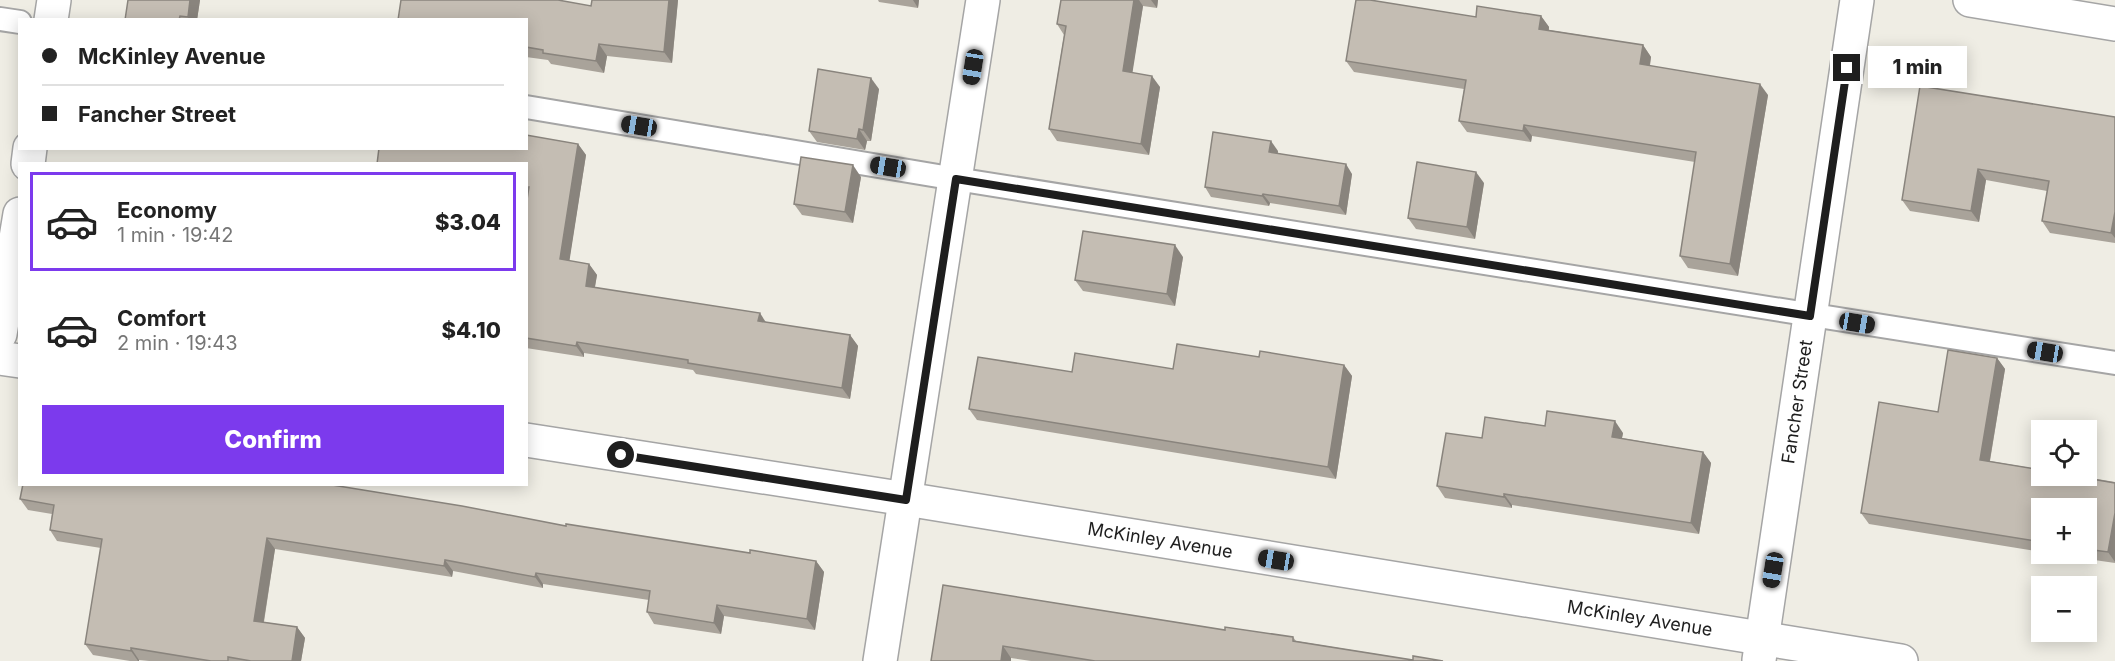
<!DOCTYPE html>
<html lang="en">
<head>
<meta charset="utf-8">
<style>
	:root { --surface:#fff; --page:#f2f2f2; --text:#222; --muted:#767676; --line:#e0e0e0; --accent:#7c3aed }
	body { margin:0; font-family:Inter,sans-serif; background:var(--page); color:var(--text); height:100vh; display:flex; flex-direction:column; font-size:22px; white-space:nowrap }
	* { box-sizing:border-box; margin:0 }
	p { font-size:20px; color:var(--muted) }
	.icon { flex:none; width:33px; height:33px; fill:none; stroke:currentColor; stroke-width:2; stroke-linecap:round; stroke-linejoin:round }
	.map { position:relative; flex:1; overflow:hidden }
	.drawer { position:absolute; left:18px; top:162px; width:510px; height:324px; display:flex; flex-direction:column; background:var(--surface); border-radius:0px; box-shadow:0 3px 15px #0003 }
	.drawer>* { flex:none }
	.guide { position:absolute; left:18px; top:18px; width:510px; height:132px; border-radius:0px; box-shadow:0 3px 15px #0003; display:grid; align-content:center; height:132px; padding:0 24px; background:var(--surface) }
	.buttons { position:absolute; left:2031px; top:420px; display:grid; gap:12px }
	.buttons a { display:grid; place-items:center; width:66px; height:66px; border-radius:0px; background:var(--surface); box-shadow:0 3px 15px #0003; font-size:30px }
	.end { position:absolute; width:27px; height:27px; margin:-14px; border:8px solid #1e1e1e; background:#fff; box-shadow:0 0 0 3px #fff }
	.from { border-radius:50% }
	.bubble { position:absolute; height:42px; border-radius:0px; background:var(--surface); box-shadow:0 3px 15px #0003; font-size:20px; font-weight:800; line-height:42px; text-align:center }
	.car { position:absolute; width:18px; height:36px; margin:-18px -9px; border-radius:8px; box-shadow:0 0 4px 2px #0007; background:linear-gradient(#222 24%,#8ab4d8 0 40%,#222 0 76%,#8ab4d8 0 86%,#222 0) }
	.guide b { display:flex; align-items:center; gap:21px; height:57px; font-size:22px }
	.guide b+b { border-top:2px solid var(--line) }
	.guide i { width:15px; height:15px; background:var(--text) }
	ul { padding:10px 0 0; list-style:none }
	li { display:flex; align-items:center; gap:18px; height:99px; margin:0 12px 9px; padding:0 12px; border:3px solid transparent; border-radius:0px }
	li div { flex:1 }
	li b { display:block; font-size:22px }
	li em { font-style:normal; font-weight:800 }
	li.on { border-color:var(--accent) }
	li>.icon { width:54px; height:54px; stroke-width:1.5 }
	.action { display:flex; gap:12px; margin-top:auto; padding:12px 24px }
	.action a { flex:1; height:69px; border-radius:0px; background:var(--accent); color:#fff; font-size:24px; font-weight:800; line-height:69px; text-align:center }
	.map>svg:first-child { display:block }
	.lines { fill:none; stroke-linecap:round; stroke-linejoin:round }
	.service-casing { stroke:#a5a5a5; stroke-width:26 }
	.minor-casing { stroke:#a5a5a5; stroke-width:36 }
	.tertiary-casing { stroke:#a5a5a5; stroke-width:36 }
	.service { stroke:#fff; stroke-width:22 }
	.minor { stroke:#fff; stroke-width:33 }
	.tertiary { stroke:#fff; stroke-width:33 }
	.wall { fill:#a9a39a }
	.shaded-wall { fill:#89847d }
	.building { fill:#c4bdb3; stroke:#89847d; stroke-width:1.5 }
	.route { stroke:#1e1e1e; stroke-width:8 }
	.labels { text-anchor:middle; stroke-width:4.5; stroke-linejoin:round; paint-order:stroke }
	.street-label { font-size:18px; fill:#1e1e1e; stroke:#fff }
</style>
</head>
<body>
<div class="map">
<svg width="2115" height="661" viewBox="0 0 2115 661">
	<rect width="100%" height="100%" fill="#efede4"/>
	<g class="lines">
		<g class="service-casing">
			<g id="service">
				<polyline points="0,19 20,22"/>
				<polyline points="526,107 956,179 2115,363"/>
			</g>
		</g>
		<g class="minor-casing">
			<g id="minor">
				<polyline points="1970,0 2115,24"/>
				<polyline points="0,358 20,361"/>
				<path id="s1" d="M 526,440 L 906,499 L 1901,661"/>
				<path id="s2" d="M 1759,660 L 1857,0"/>
				<polyline points="880,661 983,0"/>
			</g>
		</g>
		<g class="tertiary-casing">
			<g id="tertiary">
				<polyline points="51,20 54,0"/>
				<polyline points="28,164 30,148"/>
				<polyline points="0,334 20,214"/>
			</g>
		</g>
		<use href="#service" class="service"/>
		<use href="#minor" class="minor"/>
		<use href="#tertiary" class="tertiary"/>
	</g>
	<g class="wall">
		<polygon points="200,0 197,20 125,20"/>
		<polygon points="678,0 672,63 607,56 604,73 551,64 548,60 526,57 526,20 591,6"/>
		<polygon points="878,0 919,0 918,8 879,2"/>
		<polygon points="1061,0 1158,0 1157,8 1143,6 1132,72 1160,87 1149,155 1057,141 1049,129 1064,35 1057,24"/>
		<polygon points="1541,16 1549,27 1549,30 1643,45 1651,57 1650,66 1768,95 1738,276 1688,268 1680,256 1695,162 1532,136 1531,142 1467,132 1459,121 1464,89 1354,72 1346,61 1476,17"/>
		<polygon points="1920,86 2115,117 2115,243 2050,233 2042,221 2047,191 1986,180 1979,222 1910,211 1902,200"/>
		<polygon points="879,89 871,141 867,141 865,150 817,142 809,131"/>
		<polygon points="578,144 586,155 569,261 589,264 597,275 595,287 766,322 850,335 858,346 850,399 696,374 693,370 584,353 584,357 526,348 526,206 528,194 526,194 526,164"/>
		<polygon points="1278,151 1278,153 1352,174 1346,215 1270,203 1269,206 1211,197 1205,187"/>
		<polygon points="861,177 853,223 802,215 794,204"/>
		<polygon points="1484,183 1475,239 1416,229 1408,218"/>
		<polygon points="1183,257 1175,306 1083,291 1075,280"/>
		<polygon points="1997,358 2005,369 1990,461 2115,482 2115,563 2053,554 2086,554 2086,508 2042,508 2042,552 1869,524 1861,513 1938,412"/>
		<polygon points="1344,365 1352,376 1336,479 977,420 969,409 1072,372"/>
		<polygon points="1545,426 1623,433 1622,438 1703,452 1711,463 1699,534 1512,505 1512,508 1445,498 1437,486 1482,438"/>
		<polygon points="20,499 566,526 750,553 816,561 824,572 815,630 724,616 721,634 654,624 647,612 649,600 543,584 543,588 453,571 452,577 275,549 264,622 297,627 305,638 301,661 149,661 139,660 139,661 130,661 93,655 85,644 101,548 57,541 50,530 52,514 28,510"/>
		<polygon points="943,585 1225,630 1293,637 1296,641 1413,660 1443,661 1031,661 1011,658 1011,661 931,661"/>
	</g>
	<g class="shaded-wall">
		<polygon points="190,0 200,0 197,20 189,20 188,17"/>
		<polygon points="669,0 678,0 672,63 664,52"/>
		<polygon points="913,0 919,0 918,8"/>
		<polygon points="1134,0 1139,0 1143,6 1131,82 1123,71"/>
		<polygon points="1151,0 1158,0 1157,8"/>
		<polygon points="1541,16 1549,27 1547,40 1539,29"/>
		<polygon points="599,44 607,56 604,73 596,61"/>
		<polygon points="1643,45 1651,57 1648,76 1640,64"/>
		<polygon points="1152,76 1160,87 1149,155 1141,144"/>
		<polygon points="871,78 879,89 871,141 863,130"/>
		<polygon points="1760,84 1768,95 1738,276 1730,264"/>
		<polygon points="1524,125 1532,136 1531,142 1523,131"/>
		<polygon points="859,129 867,141 865,150 857,139"/>
		<polygon points="1271,141 1278,151 1276,162 1269,152"/>
		<polygon points="578,144 586,155 568,270 560,259"/>
		<polygon points="1346,164 1352,174 1346,215 1339,206"/>
		<polygon points="853,165 861,177 853,223 845,212"/>
		<polygon points="1978,169 1986,180 1979,222 1971,211"/>
		<polygon points="1476,172 1484,183 1475,239 1467,227"/>
		<polygon points="1263,194 1270,203 1269,206 1262,196"/>
		<polygon points="2115,212 2115,238 2111,233"/>
		<polygon points="1175,245 1183,257 1175,306 1167,294"/>
		<polygon points="589,264 597,275 593,297 586,286"/>
		<polygon points="760,313 767,324 758,321"/>
		<polygon points="850,335 858,346 850,399 842,388"/>
		<polygon points="577,342 584,353 584,357 576,346"/>
		<polygon points="1997,358 2005,369 1988,471 1980,460"/>
		<polygon points="1344,365 1352,376 1336,479 1328,467"/>
		<polygon points="1615,421 1623,433 1620,448 1612,437"/>
		<polygon points="1703,452 1711,463 1699,534 1691,523"/>
		<polygon points="1504,494 1512,505 1512,508 1504,497"/>
		<polygon points="2115,513 2115,562 2108,552"/>
		<polygon points="267,538 275,549 262,632 254,621"/>
		<polygon points="445,560 453,571 452,577 444,566"/>
		<polygon points="816,561 824,572 815,630 807,619"/>
		<polygon points="536,573 543,584 543,588 535,577"/>
		<polygon points="717,605 724,616 721,634 714,623"/>
		<polygon points="297,627 305,638 301,661 292,661"/>
		<polygon points="1003,646 1011,658 1011,661 1001,661"/>
		<polygon points="131,648 139,660 139,661 138,661 131,651"/>
	</g>
	<g class="building">
		<polygon points="128,0 190,0 188,17 180,16 179,20 125,20"/>
		<polygon points="401,0 558,0 591,6 592,0 669,0 664,52 599,44 596,61 543,53 543,50 526,47 526,20 398,20"/>
		<polygon points="1061,0 1134,0 1123,71 1152,76 1141,144 1049,129 1066,26 1057,24"/>
		<polygon points="1356,0 1370,0 1476,17 1477,6 1541,16 1539,29 1643,45 1640,64 1760,84 1730,264 1680,256 1696,152 1524,125 1523,131 1459,121 1466,80 1346,61"/>
		<polygon points="818,69 871,78 863,130 859,129 857,139 809,131"/>
		<polygon points="1920,86 2115,117 2115,212 2111,233 2042,221 2049,181 1978,169 1971,211 1902,200"/>
		<polygon points="1213,132 1271,141 1269,152 1346,164 1339,206 1263,194 1262,196 1205,187"/>
		<polygon points="526,135 578,144 560,259 589,264 586,286 760,313 758,321 850,335 842,388 688,363 688,360 577,342 576,346 526,338 526,206 529,187 526,187 526,164 377,164 379,148 526,148"/>
		<polygon points="801,157 853,165 845,212 794,204"/>
		<polygon points="1417,162 1476,172 1467,227 1408,218"/>
		<polygon points="1083,231 1175,245 1167,294 1075,280"/>
		<polygon points="1177,344 1259,357 1260,351 1344,365 1328,467 969,409 978,357 1072,372 1075,353 1173,369"/>
		<polygon points="1948,350 1997,358 1980,460 2042,470 2042,476 2074,476 2115,483 2115,513 2108,552 2086,549 2086,508 2042,508 2042,542 1861,513 1879,402 1938,412"/>
		<polygon points="1547,411 1615,421 1612,437 1703,452 1691,523 1504,494 1504,497 1437,486 1446,433 1482,438 1485,417 1545,426"/>
		<polygon points="23,484 326,484 462,506 566,526 566,524 750,553 750,550 816,561 807,619 717,605 714,623 647,612 650,591 536,573 535,577 445,560 444,566 267,538 254,621 297,627 292,661 251,661 228,657 228,661 211,661 131,648 131,651 85,644 102,539 50,530 54,505 20,499"/>
		<polygon points="943,585 1225,630 1225,627 1293,637 1293,641 1413,660 1413,656 1443,661 1095,661 1003,646 1001,661 931,661"/>
	</g>
	<g class="lines">
		<polyline class="route" points="621,455 906,500 956,179 1810,316 1847,68"/>
	</g>
	<g class="labels">
		<g class="street-label">
			<text dy="6" stroke="none"><textPath href="#s2" startOffset="261">Fancher Street</textPath></text>
			<text dy="6" stroke="none"><textPath href="#s1" startOffset="642">McKinley Avenue</textPath></text>
			<text dy="6" stroke="none"><textPath href="#s1" startOffset="1128">McKinley Avenue</textPath></text>
		</g>
	</g>
</svg>
<div class="buttons">
<a><svg class="icon" aria-label="locate" viewBox="0 0 24 24"><circle cx="12" cy="12" r="6"/><path d="M12 2v4M12 18v4M2 12h4M18 12h4"/></svg></a>
<a>+</a>
<a>−</a>
</div>
<i class="end from" style="left:621px;top:455px"></i>
<i class="end" style="left:1847px;top:68px"></i>
<div class="bubble" style="left:1868px;top:46px;width:99px">1 min</div>
<i class="car" style="left:973px;top:67px;rotate:189deg"></i>
<i class="car" style="left:639px;top:126px;rotate:279deg"></i>
<i class="car" style="left:888px;top:167px;rotate:279deg"></i>
<i class="car" style="left:1857px;top:323px;rotate:99deg"></i>
<i class="car" style="left:2045px;top:352px;rotate:279deg"></i>
<i class="car" style="left:1276px;top:560px;rotate:279deg"></i>
<i class="car" style="left:1773px;top:570px;rotate:189deg"></i>
<div class="guide">
<b><i class="from"></i>McKinley Avenue</b>
<b><i></i>Fancher Street</b>
</div>
<section class="drawer">
<ul>
<li class="on"><svg class="icon" aria-label="car" viewBox="0 0 24 24"><path d="M5 17H2v-5l4-1 3-4h7l3 4 3 1v5h-3M9 17h6M6 11h13"/><circle cx="7" cy="17" r="2"/><circle cx="17" cy="17" r="2"/></svg><div><b>Economy</b><p>1 min · 19:42</p></div><em>$3.04</em></li>
<li><svg class="icon" aria-label="car" viewBox="0 0 24 24"><path d="M5 17H2v-5l4-1 3-4h7l3 4 3 1v5h-3M9 17h6M6 11h13"/><circle cx="7" cy="17" r="2"/><circle cx="17" cy="17" r="2"/></svg><div><b>Comfort</b><p>2 min · 19:43</p></div><em>$4.10</em></li>
</ul>
<div class="action"><a>Confirm</a></div>
</section>
</div>
</body>
</html>
